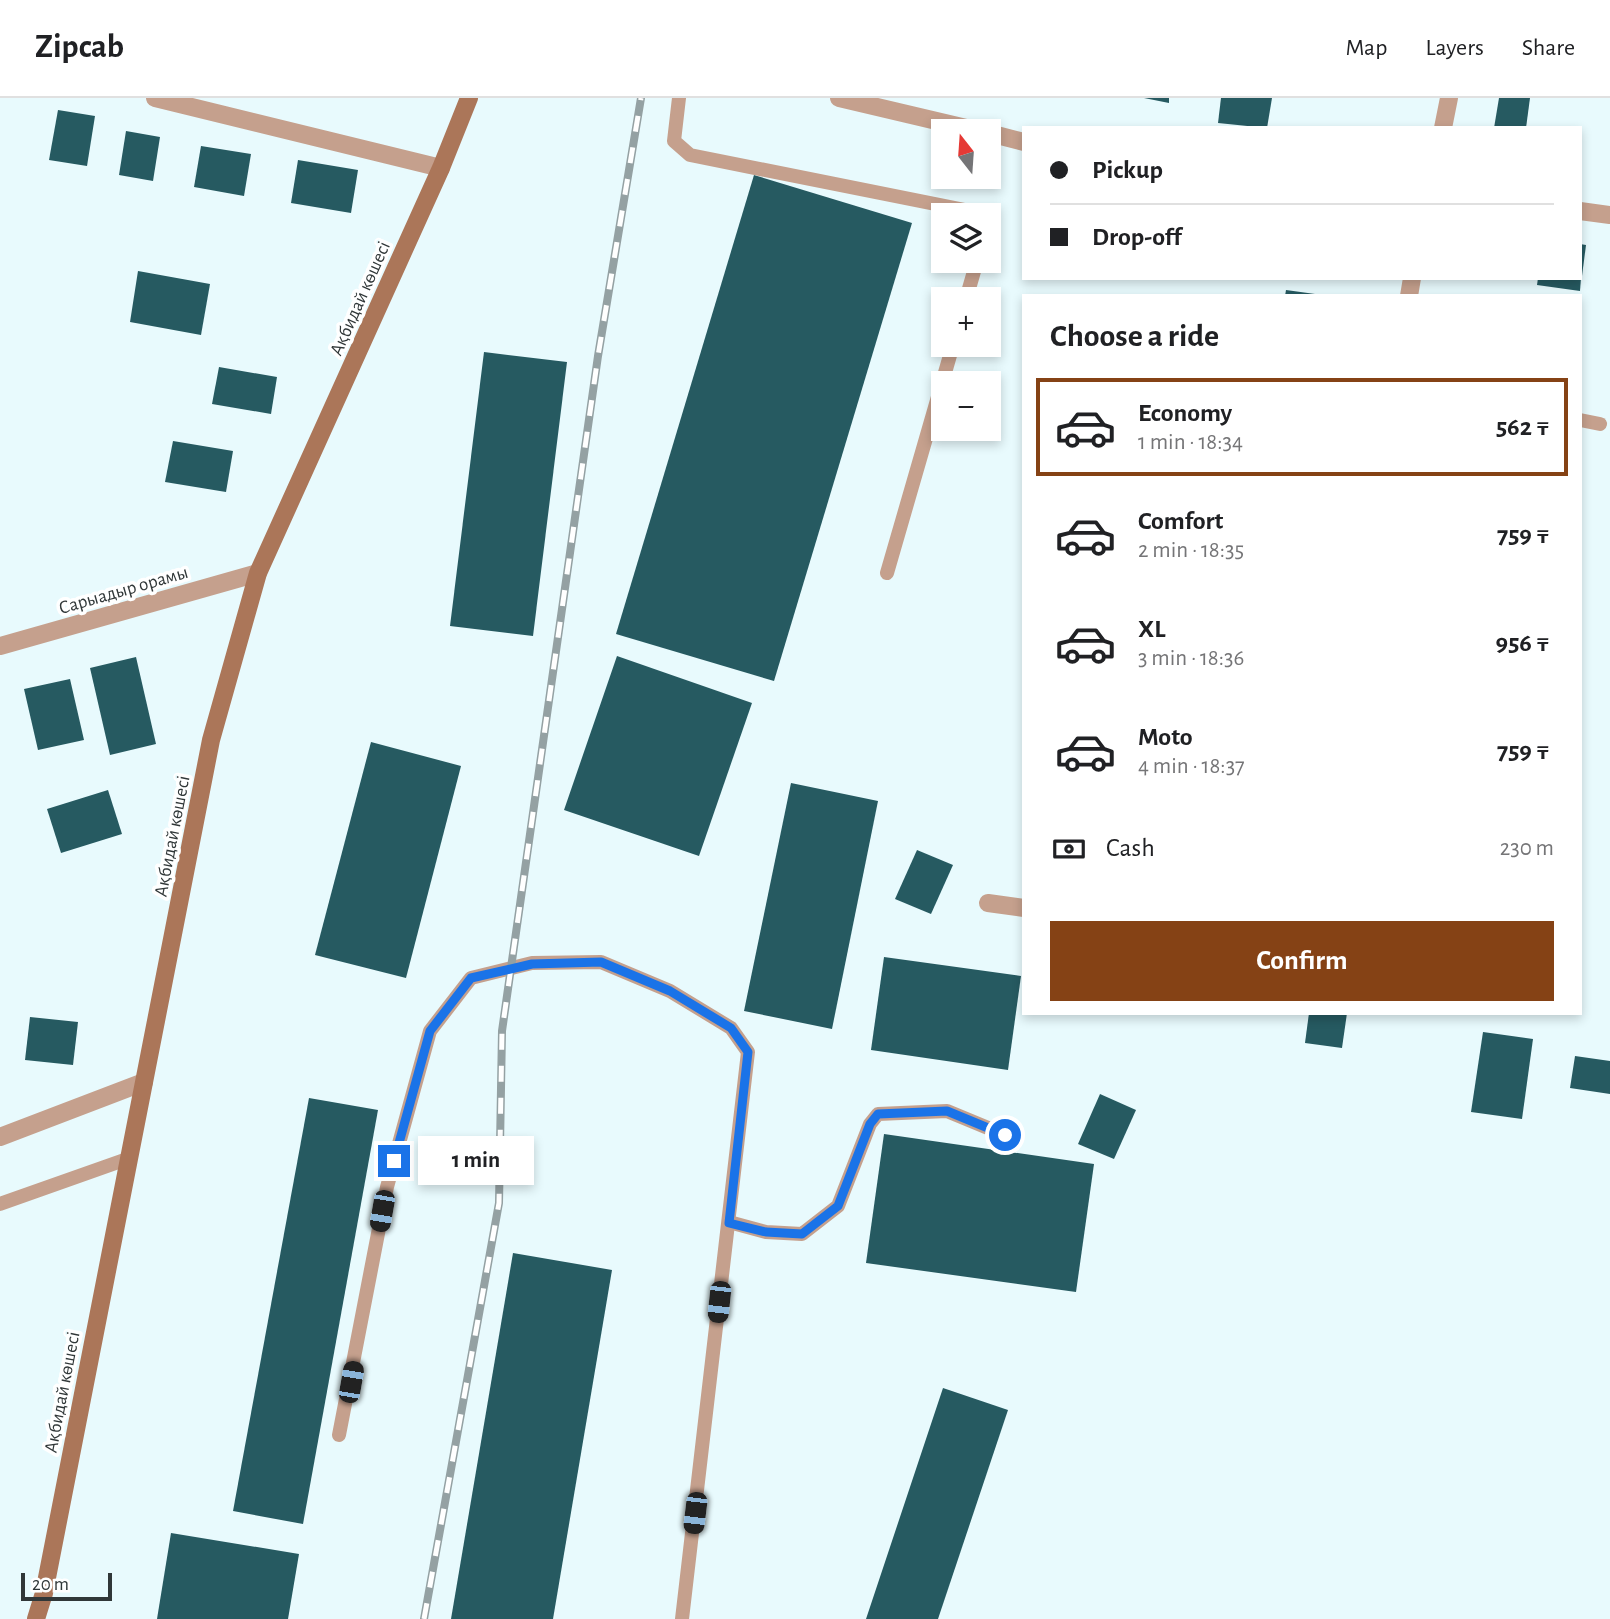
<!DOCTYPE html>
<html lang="en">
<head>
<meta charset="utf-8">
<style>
	:root { --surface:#fff; --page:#f2f2f2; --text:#202124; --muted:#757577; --line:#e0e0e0; --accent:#854215 }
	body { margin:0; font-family:"Alegreya Sans",sans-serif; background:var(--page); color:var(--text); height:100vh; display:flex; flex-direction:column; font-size:26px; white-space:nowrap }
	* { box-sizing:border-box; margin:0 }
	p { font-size:23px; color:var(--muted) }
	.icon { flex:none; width:38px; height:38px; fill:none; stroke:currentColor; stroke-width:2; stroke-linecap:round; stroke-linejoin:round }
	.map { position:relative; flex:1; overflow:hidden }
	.side { position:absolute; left:1022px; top:196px; width:560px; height:721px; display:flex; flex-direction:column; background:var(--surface); border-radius:0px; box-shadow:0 4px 10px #0003 }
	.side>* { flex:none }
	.top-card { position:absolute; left:1022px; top:28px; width:560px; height:154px; border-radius:0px; box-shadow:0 4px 10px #0003; display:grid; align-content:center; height:154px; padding:0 28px; background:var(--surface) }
	.needle { width:46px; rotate:343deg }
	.tools { position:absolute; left:931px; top:21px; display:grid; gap:14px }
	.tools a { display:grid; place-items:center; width:70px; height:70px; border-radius:0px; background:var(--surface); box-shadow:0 4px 10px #0003; font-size:35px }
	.scale { position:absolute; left:21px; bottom:18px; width:91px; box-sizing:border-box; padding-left:7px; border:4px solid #303738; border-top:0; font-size:19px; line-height:24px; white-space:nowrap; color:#303738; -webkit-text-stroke:5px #fff; paint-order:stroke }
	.end { position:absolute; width:32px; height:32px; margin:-16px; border:9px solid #1a73e8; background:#fff; box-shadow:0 0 0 4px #fff }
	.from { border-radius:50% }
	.bubble { position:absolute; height:49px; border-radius:0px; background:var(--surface); box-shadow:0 4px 10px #0003; font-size:23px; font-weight:700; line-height:49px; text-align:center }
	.car { position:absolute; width:21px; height:42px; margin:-21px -10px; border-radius:9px; box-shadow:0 0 5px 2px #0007; background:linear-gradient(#222 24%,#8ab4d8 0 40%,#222 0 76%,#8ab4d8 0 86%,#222 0) }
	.top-card b { display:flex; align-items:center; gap:24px; height:66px; font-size:26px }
	.top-card b+b { border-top:2px solid var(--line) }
	.top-card i { width:18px; height:18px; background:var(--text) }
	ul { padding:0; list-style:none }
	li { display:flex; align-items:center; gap:21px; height:98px; margin:0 14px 10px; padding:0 14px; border:4px solid transparent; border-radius:0px }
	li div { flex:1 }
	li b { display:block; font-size:26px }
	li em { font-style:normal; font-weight:700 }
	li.current { border-color:var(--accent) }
	li>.icon { width:63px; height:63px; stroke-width:1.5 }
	h2 { padding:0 28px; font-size:32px; line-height:84px }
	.pay { display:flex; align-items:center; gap:18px; height:77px; padding:0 28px; font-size:26px }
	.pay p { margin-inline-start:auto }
	.action { display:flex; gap:14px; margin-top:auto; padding:14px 28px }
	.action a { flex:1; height:80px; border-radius:0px; background:var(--accent); color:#fff; font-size:28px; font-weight:700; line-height:80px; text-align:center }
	header { display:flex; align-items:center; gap:42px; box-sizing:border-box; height:98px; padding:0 35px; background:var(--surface); border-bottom:2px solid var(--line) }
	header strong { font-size:33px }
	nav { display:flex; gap:38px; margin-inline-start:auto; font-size:24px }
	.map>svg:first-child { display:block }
	.building { fill:#265a61 }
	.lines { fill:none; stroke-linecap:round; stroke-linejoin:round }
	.lane { stroke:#c5a08d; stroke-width:14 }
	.street { stroke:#c5a08d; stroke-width:18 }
	.secondary { stroke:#ab7659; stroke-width:18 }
	.rail-casing { stroke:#94a1a3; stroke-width:8 }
	.rail { stroke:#fff; stroke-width:5; stroke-dasharray:16; stroke-linecap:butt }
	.route { stroke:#1a73e8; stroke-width:9 }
	.labels { text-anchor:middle; stroke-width:7; stroke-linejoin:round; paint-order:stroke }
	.street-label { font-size:19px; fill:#303738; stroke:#fff }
</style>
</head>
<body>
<header>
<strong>Zipcab</strong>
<nav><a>Map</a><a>Layers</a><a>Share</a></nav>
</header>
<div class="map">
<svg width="1610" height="1521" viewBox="0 0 1610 1521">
	<rect width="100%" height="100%" fill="#e8fafd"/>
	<g class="building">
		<polygon points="1144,0 1169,0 1169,5"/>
		<polygon points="1221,0 1272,0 1267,30 1218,25"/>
		<polygon points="1499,0 1530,0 1526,30 1494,30"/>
		<polygon points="58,12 95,18 87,68 49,62"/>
		<polygon points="126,33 160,39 153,83 119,77"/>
		<polygon points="201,48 251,56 244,98 194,89"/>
		<polygon points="298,62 358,72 351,115 291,105"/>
		<polygon points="754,77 912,125 774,583 616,536"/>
		<polygon points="1580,146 1586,147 1582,178 1580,178"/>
		<polygon points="138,173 210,186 201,237 130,224"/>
		<polygon points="1538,180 1581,180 1580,193 1537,187"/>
		<polygon points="1286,192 1315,196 1315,198 1285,198"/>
		<polygon points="484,254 567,264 533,538 450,528"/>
		<polygon points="219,269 277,279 271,316 212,306"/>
		<polygon points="173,343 233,353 226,394 165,384"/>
		<polygon points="617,558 752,605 699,758 564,712"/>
		<polygon points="136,559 156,646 110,657 90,570"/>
		<polygon points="70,581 84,642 38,652 24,591"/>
		<polygon points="371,644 461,668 406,880 315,857"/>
		<polygon points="791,685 878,703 832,931 744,913"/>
		<polygon points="108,692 122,736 61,755 47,711"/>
		<polygon points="917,752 953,767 931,816 895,801"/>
		<polygon points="884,859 1021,878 1008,972 871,952"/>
		<polygon points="1309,915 1347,915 1342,950 1305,945"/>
		<polygon points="30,919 78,924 73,967 25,962"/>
		<polygon points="1483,934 1533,941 1522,1021 1471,1014"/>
		<polygon points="1575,958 1610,963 1610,996 1570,990"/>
		<polygon points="1100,996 1136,1012 1114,1061 1078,1046"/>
		<polygon points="309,1000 378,1012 303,1426 233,1413"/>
		<polygon points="884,1036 1094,1066 1076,1194 866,1165"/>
		<polygon points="513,1155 612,1172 553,1521 451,1521"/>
		<polygon points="943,1290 1008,1312 938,1521 866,1521"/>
		<polygon points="171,1435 299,1456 288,1521 157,1521"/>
	</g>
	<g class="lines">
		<g class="lane">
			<polyline points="679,0 674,43 690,57 970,113 972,117"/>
			<polyline points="966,201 977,163"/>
			<polyline points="1580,322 1600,326"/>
			<polyline points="887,475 953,247"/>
			<polyline points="0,1106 127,1061"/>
			<polyline points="729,1124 766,1134 802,1136 838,1108 870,1026 878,1016 947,1013 1005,1037"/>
			<polyline points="339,1337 387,1089 430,933 471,880 532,865 601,864 670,893 731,930 748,954 682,1521"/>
		</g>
		<g class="street">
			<polyline points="155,0 441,70"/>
			<polyline points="839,0 979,33"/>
			<polyline points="1443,30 1449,0"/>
			<polyline points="989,35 1024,44"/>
			<polyline points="1580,113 1610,117"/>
			<polyline points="1409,198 1412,180"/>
			<polyline points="0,548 258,475"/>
			<polyline points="988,805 1024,810"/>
			<polyline points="0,1039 144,984"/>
		</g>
		<polyline class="secondary" points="36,1521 44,1495 211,642 258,475 441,70 469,0"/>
		<g class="rail-casing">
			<polyline id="rail" points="424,1521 499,1105 502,933 598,258 641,0"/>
		</g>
		<use href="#rail" class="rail"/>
	</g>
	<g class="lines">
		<polyline class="route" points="394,1063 430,933 471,880 532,866 601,864 670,893 731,930 748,954 729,1125 766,1134 802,1136 838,1108 870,1026 878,1016 947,1013 1005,1037"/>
	</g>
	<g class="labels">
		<g class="street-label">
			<text transform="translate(359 200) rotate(-66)" y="7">Ақбидай көшесі</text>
			<text transform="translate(123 491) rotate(-16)" y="7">Сарыадыр орамы</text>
			<text transform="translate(171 738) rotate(-79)" y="7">Ақбидай көшесі</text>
			<text transform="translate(61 1294) rotate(-79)" y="7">Ақбидай көшесі</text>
		</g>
	</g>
</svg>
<div class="tools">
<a><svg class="needle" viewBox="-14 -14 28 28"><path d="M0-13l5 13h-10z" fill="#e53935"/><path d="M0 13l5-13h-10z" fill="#757577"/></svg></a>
<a><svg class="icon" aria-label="layers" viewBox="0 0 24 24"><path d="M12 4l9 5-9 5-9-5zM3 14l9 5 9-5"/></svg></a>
<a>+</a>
<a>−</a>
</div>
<div class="scale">20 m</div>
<i class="end from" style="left:1005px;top:1037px"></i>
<i class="end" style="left:394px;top:1063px"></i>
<div class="bubble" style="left:418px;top:1038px;width:116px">1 min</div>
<i class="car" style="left:382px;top:1113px;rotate:190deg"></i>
<i class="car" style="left:719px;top:1204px;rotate:186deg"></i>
<i class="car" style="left:351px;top:1284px;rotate:10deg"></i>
<i class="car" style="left:695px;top:1415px;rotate:187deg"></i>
<div class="top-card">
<b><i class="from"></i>Pickup</b>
<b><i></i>Drop-off</b>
</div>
<section class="side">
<h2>Choose a ride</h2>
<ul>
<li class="current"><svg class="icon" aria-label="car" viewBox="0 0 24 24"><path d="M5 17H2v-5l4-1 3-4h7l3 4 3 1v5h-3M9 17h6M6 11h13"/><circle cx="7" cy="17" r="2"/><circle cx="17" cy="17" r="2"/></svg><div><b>Economy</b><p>1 min · 18:34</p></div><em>562 ₸</em></li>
<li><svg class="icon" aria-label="car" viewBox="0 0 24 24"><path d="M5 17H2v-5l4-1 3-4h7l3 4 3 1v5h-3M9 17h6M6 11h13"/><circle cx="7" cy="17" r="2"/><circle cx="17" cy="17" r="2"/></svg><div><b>Comfort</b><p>2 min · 18:35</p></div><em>759 ₸</em></li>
<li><svg class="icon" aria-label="car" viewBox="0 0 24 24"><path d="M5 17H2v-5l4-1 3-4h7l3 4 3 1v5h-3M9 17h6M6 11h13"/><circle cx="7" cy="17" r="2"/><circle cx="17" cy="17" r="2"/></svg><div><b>XL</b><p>3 min · 18:36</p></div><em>956 ₸</em></li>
<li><svg class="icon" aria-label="car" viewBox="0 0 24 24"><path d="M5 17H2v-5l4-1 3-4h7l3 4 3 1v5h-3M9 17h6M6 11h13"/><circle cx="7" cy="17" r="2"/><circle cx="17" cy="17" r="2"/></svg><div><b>Moto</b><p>4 min · 18:37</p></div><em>759 ₸</em></li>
</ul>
<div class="pay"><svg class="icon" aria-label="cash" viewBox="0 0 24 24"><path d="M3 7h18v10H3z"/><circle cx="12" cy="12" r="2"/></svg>Cash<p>230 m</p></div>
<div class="action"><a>Confirm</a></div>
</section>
</div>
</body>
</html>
